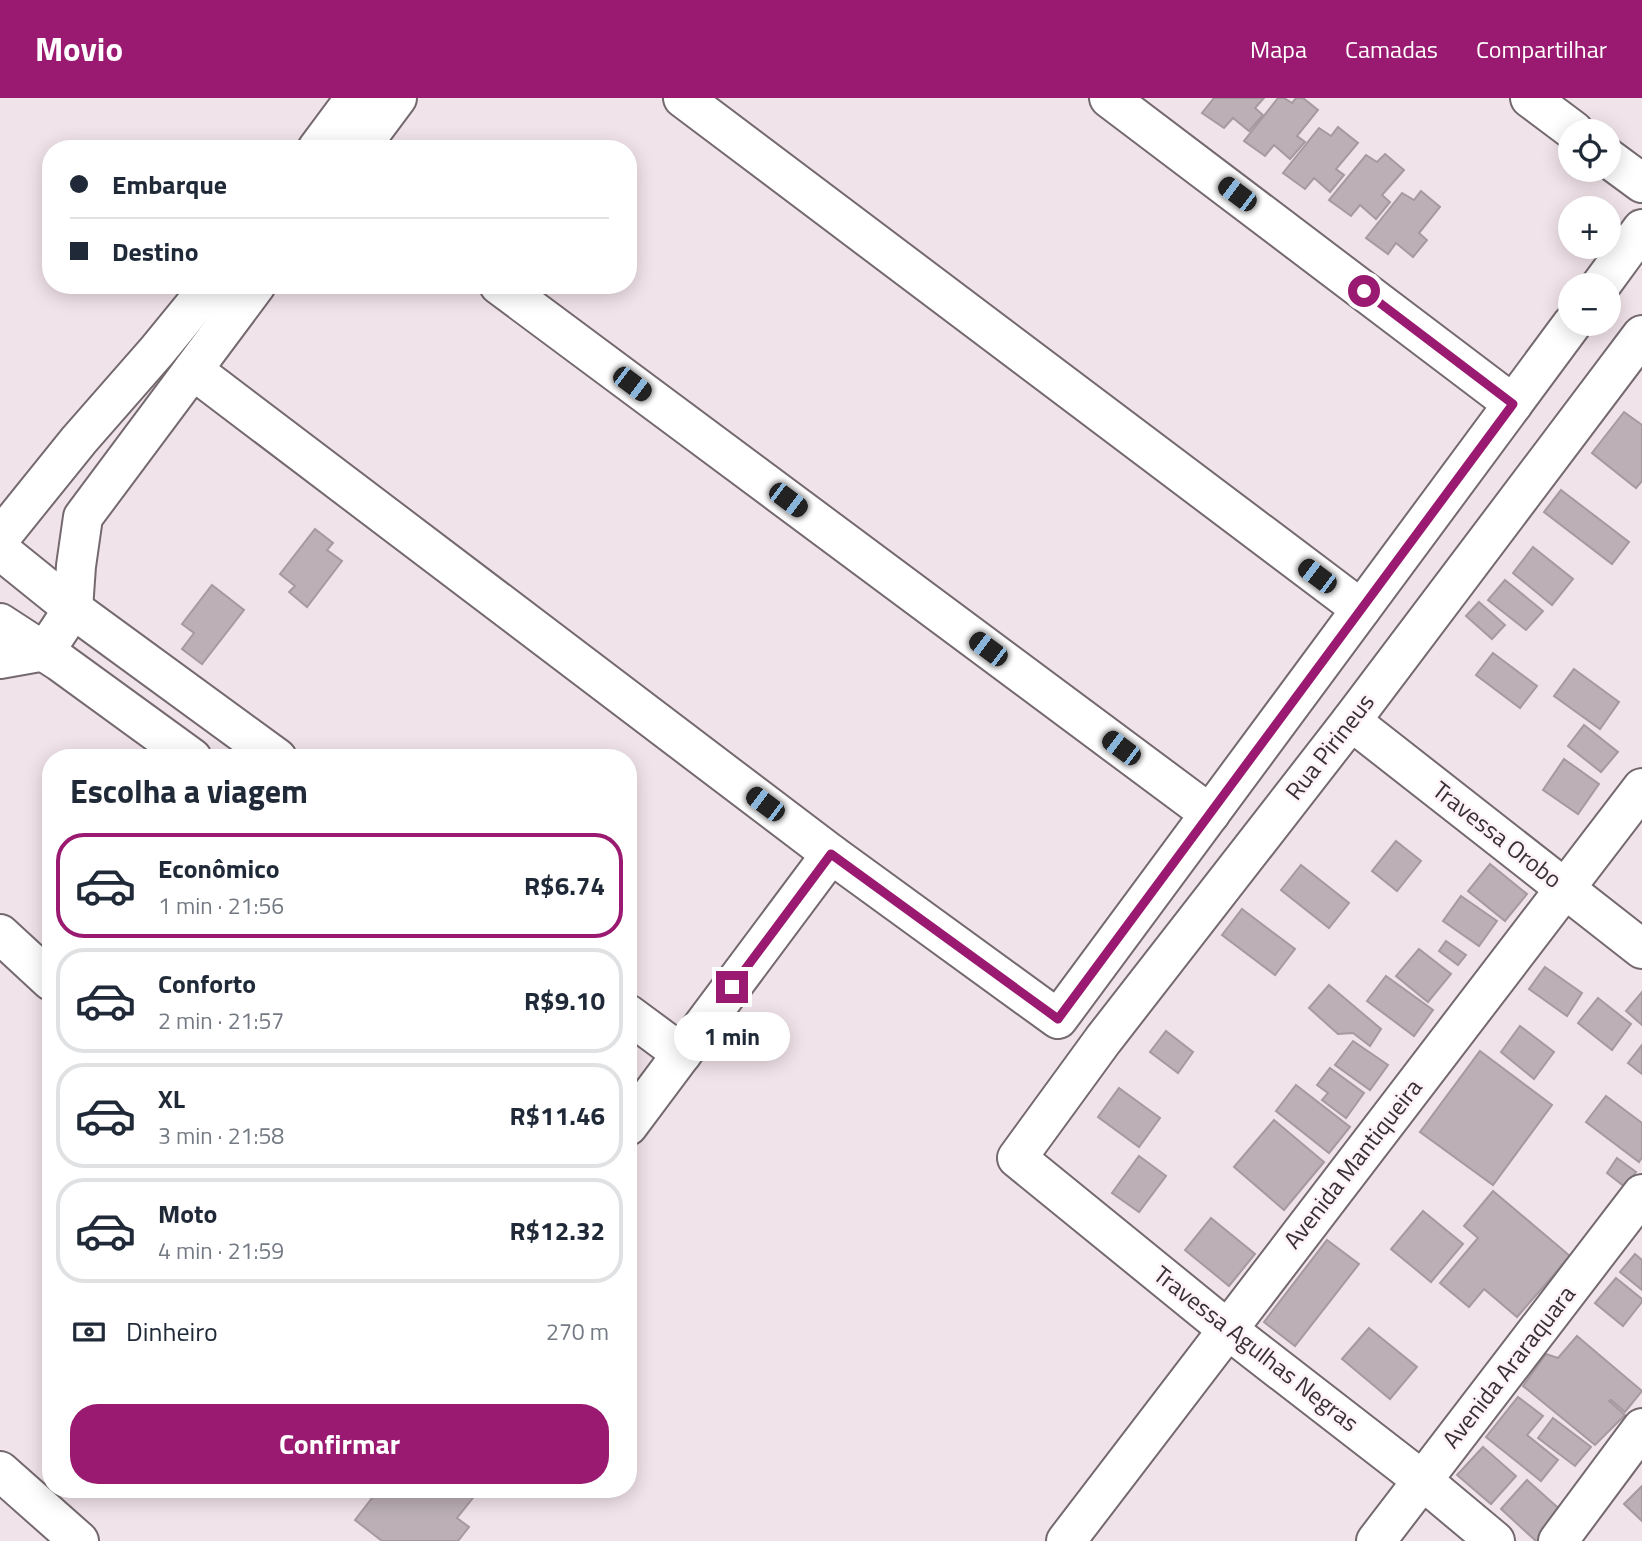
<!DOCTYPE html>
<html lang="pt">
<head>
<meta charset="utf-8">
<style>
	:root { --surface:#fff; --page:#f6f6f7; --text:#1f2937; --muted:#747a83; --line:#e0e1e3; --accent:#991a70 }
	body { margin:0; font-family:"Titillium Web",sans-serif; background:var(--page); color:var(--text); height:100vh; display:flex; flex-direction:column; font-size:26px; white-space:nowrap }
	* { box-sizing:border-box; margin:0 }
	p { font-size:23px; color:var(--muted) }
	.icon { flex:none; width:38px; height:38px; fill:none; stroke:currentColor; stroke-width:2; stroke-linecap:round; stroke-linejoin:round }
	.map { position:relative; flex:1; overflow:hidden }
	.drawer { position:absolute; left:42px; top:651px; width:595px; height:749px; display:flex; flex-direction:column; background:var(--surface); border-radius:28px; box-shadow:0 4px 18px #0003 }
	.drawer>* { flex:none }
	.banner { position:absolute; left:42px; top:42px; width:595px; height:154px; border-radius:28px; box-shadow:0 4px 18px #0003; display:grid; align-content:center; height:154px; padding:0 28px; background:var(--surface) }
	.buttons { position:absolute; left:1558px; top:21px; display:grid; gap:14px }
	.buttons a { display:grid; place-items:center; width:63px; height:63px; border-radius:50%; background:var(--surface); box-shadow:0 4px 18px #0003; font-size:35px }
	.end { position:absolute; width:32px; height:32px; margin:-16px; border:9px solid #991a70; background:#fff; box-shadow:0 0 0 4px #fff }
	.from { border-radius:50% }
	.bubble { position:absolute; height:49px; border-radius:24px; background:var(--surface); box-shadow:0 4px 18px #0003; font-size:23px; font-weight:700; line-height:49px; text-align:center }
	.car { position:absolute; width:21px; height:42px; margin:-21px -10px; border-radius:9px; box-shadow:0 0 5px 2px #0007; background:linear-gradient(#222 24%,#8ab4d8 0 40%,#222 0 76%,#8ab4d8 0 86%,#222 0) }
	.banner b { display:flex; align-items:center; gap:24px; height:66px; font-size:26px }
	.banner b+b { border-top:2px solid var(--line) }
	.banner i { width:18px; height:18px; background:var(--text) }
	ul { padding:0; list-style:none }
	li { display:flex; align-items:center; gap:21px; height:105px; margin:0 14px 10px; padding:0 14px; border:4px solid var(--line); border-radius:28px }
	li div { flex:1 }
	li b { display:block; font-size:26px }
	li em { font-style:normal; font-weight:700 }
	li.selected { border-color:var(--accent) }
	li>.icon { width:63px; height:63px; stroke-width:1.5 }
	h2 { padding:0 28px; font-size:32px; line-height:84px }
	.pay { display:flex; align-items:center; gap:18px; height:77px; padding:0 28px; font-size:26px }
	.pay p { margin-inline-start:auto }
	.cta { display:flex; gap:14px; margin-top:auto; padding:14px 28px }
	.cta a { flex:1; height:80px; border-radius:28px; background:var(--accent); color:#fff; font-size:28px; font-weight:700; line-height:80px; text-align:center }
	header { display:flex; align-items:center; gap:42px; box-sizing:border-box; height:98px; padding:0 35px; background:var(--accent); color:#fff }
	header strong { font-size:33px }
	nav { display:flex; gap:38px; margin-inline-start:auto; font-size:24px }
	.map>svg:first-child { display:block }
	.building { fill:#bcafb6; stroke:#a699a0; stroke-width:2 }
	.lines { fill:none; stroke-linecap:round; stroke-linejoin:round }
	.minor-casing { stroke:#74696f; stroke-width:42 }
	.major-casing { stroke:#74696f; stroke-width:42 }
	.minor { stroke:#fff; stroke-width:38 }
	.major { stroke:#fff; stroke-width:38 }
	.route { stroke:#991a70; stroke-width:9 }
	.labels { text-anchor:middle; stroke-width:5; stroke-linejoin:round; paint-order:stroke }
	.street-label { font-size:24px; fill:#363133; stroke:#fef1f8 }
</style>
</head>
<body>
<header>
<strong>Movio</strong>
<nav><a>Mapa</a><a>Camadas</a><a>Compartilhar</a></nav>
</header>
<div class="map">
<svg width="1642" height="1443" viewBox="0 0 1642 1443">
	<rect width="100%" height="100%" fill="#f1e3ea"/>
	<g class="building">
		<polygon points="1214,0 1264,0 1255,10 1263,17 1249,33 1233,20 1224,30 1202,15"/>
		<polygon points="1278,0 1284,0 1292,5 1296,0 1303,0 1318,12 1297,38 1305,44 1290,61 1274,47 1265,58 1244,43"/>
		<polygon points="1338,29 1358,45 1336,71 1344,77 1330,94 1314,80 1305,91 1283,75 1319,30 1331,38"/>
		<polygon points="1385,56 1404,72 1382,97 1390,104 1376,121 1360,107 1351,118 1329,102 1366,57 1377,64"/>
		<polygon points="1421,93 1440,109 1419,135 1427,142 1413,159 1396,145 1388,156 1366,140 1402,95 1414,102"/>
		<polygon points="1624,314 1642,327 1642,383 1636,390 1592,355"/>
		<polygon points="1561,392 1629,444 1612,466 1544,414"/>
		<polygon points="315,431 333,445 327,452 342,463 307,509 289,494 295,488 280,476"/>
		<polygon points="1533,449 1573,481 1552,507 1513,475"/>
		<polygon points="1505,482 1543,513 1526,532 1488,502"/>
		<polygon points="212,487 244,512 202,566 182,551 194,535 182,526"/>
		<polygon points="1479,504 1505,527 1492,541 1466,518"/>
		<polygon points="1493,555 1537,588 1520,610 1476,577"/>
		<polygon points="1574,571 1619,604 1600,631 1554,598"/>
		<polygon points="1584,627 1618,654 1601,674 1568,648"/>
		<polygon points="1564,661 1599,686 1578,716 1543,692"/>
		<polygon points="1396,743 1421,763 1397,793 1372,773"/>
		<polygon points="1490,766 1527,796 1505,823 1468,793"/>
		<polygon points="1301,767 1349,805 1329,830 1281,792"/>
		<polygon points="1461,798 1497,823 1479,848 1443,823"/>
		<polygon points="1242,811 1295,851 1275,877 1222,837"/>
		<polygon points="1446,843 1466,857 1458,867 1439,853"/>
		<polygon points="1419,851 1451,876 1428,904 1396,878"/>
		<polygon points="1545,869 1582,895 1567,918 1529,891"/>
		<polygon points="1386,878 1433,912 1414,938 1367,903"/>
		<polygon points="1329,887 1381,931 1370,948 1353,935 1338,936 1309,910"/>
		<polygon points="1642,894 1642,927 1626,913"/>
		<polygon points="1598,900 1631,926 1612,952 1578,925"/>
		<polygon points="1520,928 1554,954 1534,981 1501,954"/>
		<polygon points="1166,933 1193,954 1178,975 1150,954"/>
		<polygon points="1353,943 1388,967 1370,992 1335,967"/>
		<polygon points="1642,947 1642,976 1628,965"/>
		<polygon points="1480,953 1552,1007 1493,1087 1420,1034"/>
		<polygon points="1330,970 1364,995 1346,1020 1322,1002 1328,995 1317,987"/>
		<polygon points="1296,987 1350,1029 1329,1055 1276,1013"/>
		<polygon points="1119,990 1160,1020 1139,1049 1098,1019"/>
		<polygon points="1606,998 1642,1025 1642,1059 1639,1064 1586,1024"/>
		<polygon points="1274,1022 1324,1064 1284,1112 1234,1069"/>
		<polygon points="1139,1058 1166,1078 1139,1114 1112,1095"/>
		<polygon points="1617,1060 1636,1074 1625,1089 1607,1075"/>
		<polygon points="1493,1093 1570,1158 1517,1219 1484,1191 1469,1209 1440,1185 1478,1140 1464,1128"/>
		<polygon points="1423,1113 1463,1146 1431,1184 1391,1151"/>
		<polygon points="1211,1120 1255,1156 1229,1188 1185,1152"/>
		<polygon points="1327,1142 1359,1166 1295,1248 1264,1224"/>
		<polygon points="1635,1156 1642,1162 1642,1192 1620,1174"/>
		<polygon points="1616,1180 1642,1201 1642,1204 1623,1228 1595,1205"/>
		<polygon points="1369,1230 1417,1269 1390,1301 1342,1261"/>
		<polygon points="1577,1238 1642,1293 1625,1314 1611,1302 1609,1303 1625,1317 1595,1347 1523,1288 1546,1256 1558,1260"/>
		<polygon points="1518,1299 1543,1318 1527,1337 1558,1362 1541,1383 1486,1339"/>
		<polygon points="1553,1320 1591,1349 1575,1368 1538,1340"/>
		<polygon points="1483,1349 1516,1378 1491,1406 1457,1377"/>
		<polygon points="1527,1382 1564,1415 1539,1443 1536,1443 1501,1411"/>
		<polygon points="1642,1388 1642,1423 1624,1406"/>
		<polygon points="379,1391 480,1391 457,1420 469,1429 458,1443 382,1443 355,1422"/>
	</g>
	<g class="lines">
		<g class="minor-casing">
			<g id="minor">
				<polyline points="683,0 1361,511"/>
				<polyline points="1109,0 1513,306"/>
				<polyline points="1530,0 1574,33"/>
				<polyline points="317,51 355,0"/>
				<polyline points="359,51 397,0"/>
				<polyline points="1608,60 1642,85"/>
				<polyline points="499,187 1210,716"/>
				<polyline points="1601,187 1642,131"/>
				<polyline points="193,272 831,756 1058,921 1572,226"/>
				<polyline points="0,440 79,342 157,253 211,187"/>
				<polyline points="0,452 73,511 277,660"/>
				<polyline points="0,525 60,564 192,660"/>
				<polyline points="0,561 45,553 73,511 76,468 83,419 256,187"/>
				<polyline points="1351,623 1642,851"/>
				<polyline points="0,836 51,883"/>
				<polyline points="628,916 682,956"/>
				<polyline points="628,1028 831,756"/>
				<polyline points="1066,1443 1642,690"/>
				<polyline points="1376,1443 1642,1096"/>
				<polyline points="1495,1443 1422,1382 1227,1231 1017,1060 1103,942 1351,623 1642,237"/>
				<polyline points="1558,1443 1642,1330"/>
			</g>
		</g>
		<g class="major-casing">
			<polyline id="major" points="0,1373 79,1443"/>
		</g>
		<use href="#minor" class="minor"/>
		<use href="#major" class="major"/>
	</g>
	<g class="lines">
		<polyline class="route" points="732,889 831,756 1058,921 1513,306 1364,193"/>
	</g>
	<g class="labels">
		<g class="street-label">
			<text transform="translate(1330 649) rotate(-52)" y="8">Rua Pirineus</text>
			<text transform="translate(1497 737) rotate(38)" y="8">Travessa Orobo</text>
			<text transform="translate(1353 1066) rotate(-52)" y="8">Avenida Mantiqueira</text>
			<text transform="translate(1256 1251) rotate(38)" y="8">Travessa Agulhas Negras</text>
			<text transform="translate(1509 1269) rotate(-52)" y="8">Avenida Araraquara</text>
		</g>
	</g>
</svg>
<div class="buttons">
<a><svg class="icon" aria-label="locate" viewBox="0 0 24 24"><circle cx="12" cy="12" r="6"/><path d="M12 2v4M12 18v4M2 12h4M18 12h4"/></svg></a>
<a>+</a>
<a>−</a>
</div>
<i class="end from" style="left:1364px;top:193px"></i>
<i class="end" style="left:732px;top:889px"></i>
<div class="bubble" style="left:674px;top:914px;width:116px">1 min</div>
<i class="car" style="left:1237px;top:96px;rotate:307deg"></i>
<i class="car" style="left:632px;top:286px;rotate:127deg"></i>
<i class="car" style="left:788px;top:402px;rotate:127deg"></i>
<i class="car" style="left:1317px;top:478px;rotate:307deg"></i>
<i class="car" style="left:988px;top:551px;rotate:307deg"></i>
<i class="car" style="left:1121px;top:650px;rotate:307deg"></i>
<i class="car" style="left:765px;top:706px;rotate:307deg"></i>
<div class="banner">
<b><i class="from"></i>Embarque</b>
<b><i></i>Destino</b>
</div>
<section class="drawer">
<h2>Escolha a viagem</h2>
<ul>
<li class="selected"><svg class="icon" aria-label="car" viewBox="0 0 24 24"><path d="M5 17H2v-5l4-1 3-4h7l3 4 3 1v5h-3M9 17h6M6 11h13"/><circle cx="7" cy="17" r="2"/><circle cx="17" cy="17" r="2"/></svg><div><b>Econômico</b><p>1 min · 21:56</p></div><em>R$6.74</em></li>
<li><svg class="icon" aria-label="car" viewBox="0 0 24 24"><path d="M5 17H2v-5l4-1 3-4h7l3 4 3 1v5h-3M9 17h6M6 11h13"/><circle cx="7" cy="17" r="2"/><circle cx="17" cy="17" r="2"/></svg><div><b>Conforto</b><p>2 min · 21:57</p></div><em>R$9.10</em></li>
<li><svg class="icon" aria-label="car" viewBox="0 0 24 24"><path d="M5 17H2v-5l4-1 3-4h7l3 4 3 1v5h-3M9 17h6M6 11h13"/><circle cx="7" cy="17" r="2"/><circle cx="17" cy="17" r="2"/></svg><div><b>XL</b><p>3 min · 21:58</p></div><em>R$11.46</em></li>
<li><svg class="icon" aria-label="car" viewBox="0 0 24 24"><path d="M5 17H2v-5l4-1 3-4h7l3 4 3 1v5h-3M9 17h6M6 11h13"/><circle cx="7" cy="17" r="2"/><circle cx="17" cy="17" r="2"/></svg><div><b>Moto</b><p>4 min · 21:59</p></div><em>R$12.32</em></li>
</ul>
<div class="pay"><svg class="icon" aria-label="cash" viewBox="0 0 24 24"><path d="M3 7h18v10H3z"/><circle cx="12" cy="12" r="2"/></svg>Dinheiro<p>270 m</p></div>
<div class="cta"><a>Confirmar</a></div>
</section>
</div>
</body>
</html>
